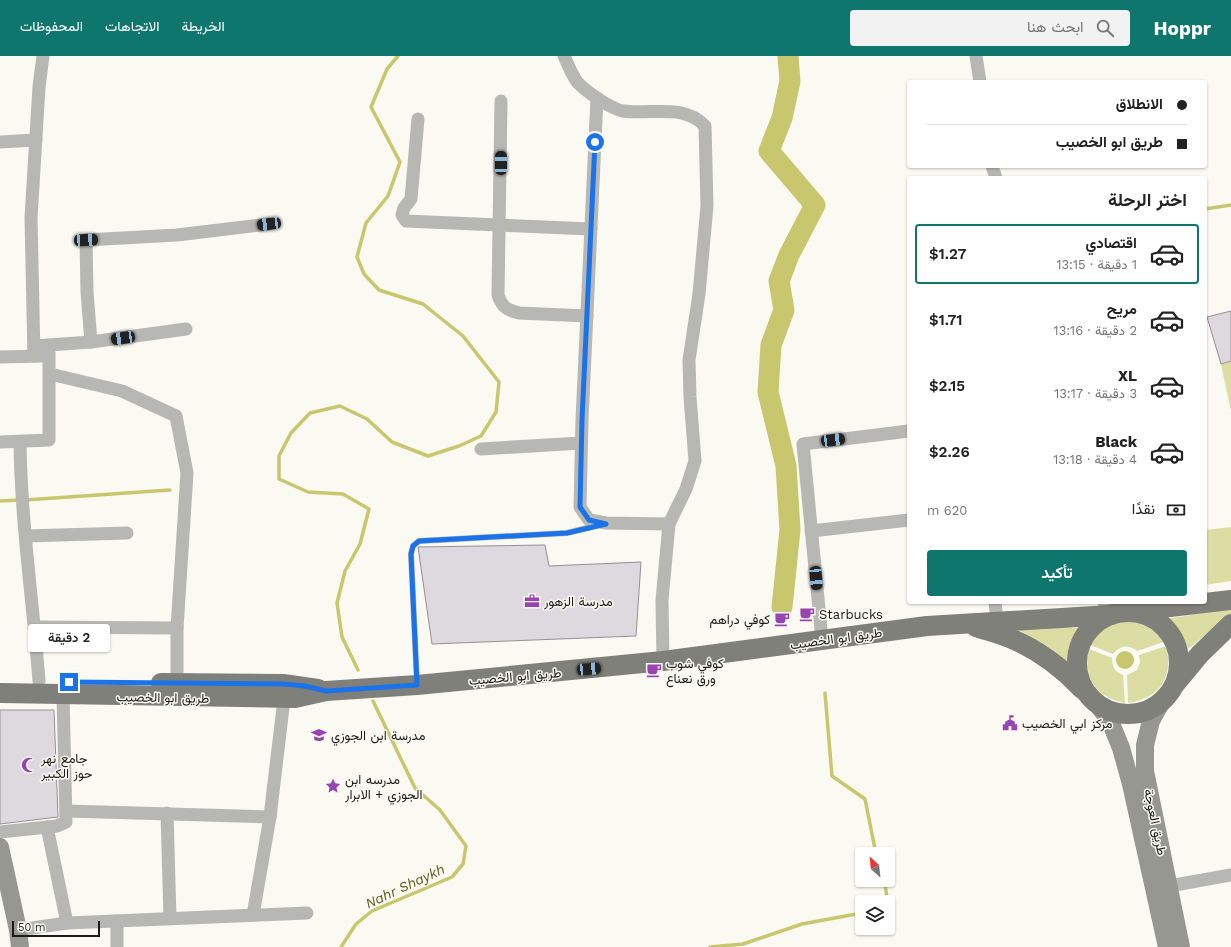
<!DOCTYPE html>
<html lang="ar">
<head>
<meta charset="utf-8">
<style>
	:root { --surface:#fff; --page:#f2f2f2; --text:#222; --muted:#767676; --line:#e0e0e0; --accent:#0f766e }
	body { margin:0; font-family:"Work Sans",Vazirmatn,sans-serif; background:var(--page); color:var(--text); direction:rtl; height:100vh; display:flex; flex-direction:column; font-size:15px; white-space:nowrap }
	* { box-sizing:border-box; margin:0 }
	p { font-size:13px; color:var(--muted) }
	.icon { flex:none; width:22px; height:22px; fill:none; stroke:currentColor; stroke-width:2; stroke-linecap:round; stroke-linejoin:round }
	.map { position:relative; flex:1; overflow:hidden; direction:ltr }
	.drawer { position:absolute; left:907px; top:120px; width:300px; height:428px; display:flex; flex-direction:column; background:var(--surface); border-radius:4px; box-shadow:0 1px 3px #0004; direction:rtl }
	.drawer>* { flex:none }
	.guide { position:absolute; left:907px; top:24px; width:300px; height:88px; border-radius:4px; box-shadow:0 1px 3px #0004; direction:rtl; display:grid; align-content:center; height:88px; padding:0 20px; background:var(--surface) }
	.needle { width:26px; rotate:333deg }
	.tools { position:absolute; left:855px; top:791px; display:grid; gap:8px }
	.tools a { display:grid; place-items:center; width:40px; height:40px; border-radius:4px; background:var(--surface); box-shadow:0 1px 3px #0004; font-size:20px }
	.scale { position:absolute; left:12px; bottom:10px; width:88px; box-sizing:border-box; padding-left:4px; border:2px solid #1b1c19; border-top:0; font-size:11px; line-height:14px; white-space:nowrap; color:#1b1c19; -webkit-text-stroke:3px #fafaf2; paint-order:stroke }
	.end { position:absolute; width:18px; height:18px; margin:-9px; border:5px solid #1a73e8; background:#fff; box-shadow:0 0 0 2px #fff }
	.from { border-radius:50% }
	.bubble { position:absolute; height:28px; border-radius:4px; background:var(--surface); box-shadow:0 1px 3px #0004; font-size:13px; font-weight:600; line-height:28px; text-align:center; direction:rtl }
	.car { position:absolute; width:12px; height:24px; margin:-12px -6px; border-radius:5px; box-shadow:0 0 3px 1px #0007; background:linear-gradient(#222 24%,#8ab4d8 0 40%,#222 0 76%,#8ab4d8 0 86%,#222 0) }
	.guide b { display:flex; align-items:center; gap:14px; height:38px; font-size:15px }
	.guide b+b { border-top:1px solid var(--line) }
	.guide i { width:10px; height:10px; background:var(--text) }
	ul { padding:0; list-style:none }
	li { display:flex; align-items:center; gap:12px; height:60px; margin:0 8px 6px; padding:0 12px; border:2px solid transparent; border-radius:4px }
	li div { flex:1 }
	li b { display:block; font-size:15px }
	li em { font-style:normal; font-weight:600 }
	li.selected { border-color:var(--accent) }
	li>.icon { width:36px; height:36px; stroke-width:1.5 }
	h2 { padding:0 20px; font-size:18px; line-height:48px }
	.pay { display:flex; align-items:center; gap:10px; height:44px; padding:0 20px; font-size:15px }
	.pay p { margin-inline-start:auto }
	.cta { display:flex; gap:8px; margin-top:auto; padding:8px 20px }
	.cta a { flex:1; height:46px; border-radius:4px; background:var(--accent); color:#fff; font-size:16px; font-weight:600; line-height:46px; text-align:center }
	header { display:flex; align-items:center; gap:24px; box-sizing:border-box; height:56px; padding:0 20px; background:var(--accent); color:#fff }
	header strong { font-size:19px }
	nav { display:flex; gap:22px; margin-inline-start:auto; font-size:14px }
	.search { width:280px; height:36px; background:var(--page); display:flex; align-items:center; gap:10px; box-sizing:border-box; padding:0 14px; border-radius:4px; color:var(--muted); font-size:15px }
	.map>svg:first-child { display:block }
	.green { fill:#dcdda3 }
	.water { fill:#c8c76e }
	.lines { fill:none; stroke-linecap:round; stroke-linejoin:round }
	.stream { stroke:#c8c76e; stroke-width:3.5 }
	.river { stroke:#c8c76e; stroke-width:21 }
	.building { fill:#ded9df; stroke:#959097 }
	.lane { stroke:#b7b7b4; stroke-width:6 }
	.street { stroke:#b7b7b4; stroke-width:13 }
	.secondary { stroke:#979792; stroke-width:18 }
	.primary { stroke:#80807a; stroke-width:20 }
	.route { stroke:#1a73e8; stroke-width:5 }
	.labels { text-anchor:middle; stroke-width:3; stroke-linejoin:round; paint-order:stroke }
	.poi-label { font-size:13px; fill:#1b1c19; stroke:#fafaf2; text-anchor:start }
	.street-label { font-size:13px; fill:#1b1c19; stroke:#fafaf2 }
	.water-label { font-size:14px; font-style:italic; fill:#5b5a18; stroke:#fafaf2 }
</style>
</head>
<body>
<header>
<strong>Hoppr</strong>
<div class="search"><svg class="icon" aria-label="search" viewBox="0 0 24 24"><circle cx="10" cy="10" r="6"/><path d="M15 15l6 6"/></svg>ابحث هنا</div>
<nav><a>الخريطة</a><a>الاتجاهات</a><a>المحفوظات</a></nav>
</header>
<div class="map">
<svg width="1231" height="891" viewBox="0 0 1231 891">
	<rect width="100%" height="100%" fill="#fafaf2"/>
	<g class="green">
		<polygon points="1231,255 1231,355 1221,308 1207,261"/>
		<polygon points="1231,471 1231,525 1205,529 1205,474"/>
		<path d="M 1231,553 L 1231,558 L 1183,597 C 1180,583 1175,574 1165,563 Z"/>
		<path d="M 1126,565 C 1143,567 1153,572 1164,586 L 1137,595 C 1129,588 1120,589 1113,598 L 1090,589 C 1100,574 1109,568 1126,565 Z"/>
		<polygon points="1057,571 1080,572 1070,588 1067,606 1053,594 1017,573"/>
		<path d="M 1166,590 C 1174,621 1160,642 1128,647 L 1127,619 L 1137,614 L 1140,606 L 1139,599 Z"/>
		<path d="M 1089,593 L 1112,602 C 1112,611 1115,616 1123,619 L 1125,647 C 1095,641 1083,622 1089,593 Z"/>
	</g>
	<circle class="water" cx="1125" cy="604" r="9"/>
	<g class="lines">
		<g class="stream">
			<polyline points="1205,153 1231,149"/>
			<polyline points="25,444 170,434"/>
			<polyline points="0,445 19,444"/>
			<polyline points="358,614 342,581 337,547 345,515 360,488 369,453 343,438 308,436 279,423 279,400 291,377 310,357 340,350 367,363 392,386 428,400 459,390 481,380 496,356 499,326 463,280 423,248 379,234 364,218 357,201 366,167 388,140 400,106 371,51 387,13 398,0"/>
			<polyline points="825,637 832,720 865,743 876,798"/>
			<polyline points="884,824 888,846"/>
			<polyline points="888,847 888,852"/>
			<polyline points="341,891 356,868 372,855 452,821 463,808 466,790 440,754 415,732 373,645"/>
			<polyline points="710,891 743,888 802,868 862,857"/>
		</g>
		<polyline class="river" points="782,551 790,474 786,410 768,336 771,289 784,254 779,225 789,199 815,149 769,95 782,62 790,25 788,0"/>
	</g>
	<g class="building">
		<polygon points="1231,255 1231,305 1221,308 1207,261"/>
		<polygon points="545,489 549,510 641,506 636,580 432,588 418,491"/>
		<polygon points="0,654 54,654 58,761 0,768"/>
	</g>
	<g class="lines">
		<g class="lane">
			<polyline points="1119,557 1121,546"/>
			<polyline points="417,627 411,498 413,490 419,485 567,477 599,469"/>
		</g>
		<g class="street">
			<path d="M 564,0 C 568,8 572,20 578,27 C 587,36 611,53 623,55 C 650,59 684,47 705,70 L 707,150 L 699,238 L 689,304 L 690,341 L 695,405 L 686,433 L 669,468 L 662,544 L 663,605"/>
			<polyline points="976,0 980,26"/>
			<polyline points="597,42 582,364 580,451 589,464 606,467 669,468"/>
			<path d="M 501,45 L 498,239 C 502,251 507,254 519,257 L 587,260"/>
			<polyline points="418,63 411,143 404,152 402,159 406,165 591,173"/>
			<polyline points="0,86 36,84"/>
			<polyline points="992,110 996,122"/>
			<polyline points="91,286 87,236 86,184 177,179 269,168"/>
			<polyline points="34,290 91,286 186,273"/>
			<polyline points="34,300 31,162 39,31 43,0"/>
			<polyline points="0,301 42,300"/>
			<polyline points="50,318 122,335 176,360 187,417 177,572 177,627"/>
			<polyline points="0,386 49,384 49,289"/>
			<path d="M 20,386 C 21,466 33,546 39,625"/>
			<polyline points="481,393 581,387"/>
			<polyline points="811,475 909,464"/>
			<polyline points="26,480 127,477"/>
			<polyline points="995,546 997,565"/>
			<polyline points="1104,546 1113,558"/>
			<polyline points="35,571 177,572"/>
			<polyline points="822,584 803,388 909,375"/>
			<polyline points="67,755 270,761"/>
			<polyline points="167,757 170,862"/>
			<polyline points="47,771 67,867"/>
			<polyline points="0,776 57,770 66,766 63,639"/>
			<polyline points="1169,830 1231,819"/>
			<polyline points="253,859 270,761 284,643"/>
			<polyline points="18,874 67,867 307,857"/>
			<polyline points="117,891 117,865"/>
		</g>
		<g class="secondary">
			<polyline points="1163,643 1151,665 1145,689 1145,715 1181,891"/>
			<polyline points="1098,649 1110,665 1121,692 1131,728 1167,891"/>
			<polyline points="0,791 18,874 20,891"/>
		</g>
		<g class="primary">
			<polyline points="1136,555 1231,544"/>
			<circle cx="1128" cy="607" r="51"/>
			<path d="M 976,571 C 988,575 1000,578 1012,583 C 1038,594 1062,612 1082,633"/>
			<polyline points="161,627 283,628 318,633"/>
			<polyline points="1176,627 1200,598 1231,568"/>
			<polyline points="0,637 295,642 326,635 417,629 663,605 927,570 1111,559"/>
		</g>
	</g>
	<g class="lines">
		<polyline class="route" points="69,626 283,628 305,630 326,635 417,629 411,498 413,490 419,485 567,477 606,468 589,464 580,451 582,364 595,86"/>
	</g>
	<defs>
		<g id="office-bare" transform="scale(1.2)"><path d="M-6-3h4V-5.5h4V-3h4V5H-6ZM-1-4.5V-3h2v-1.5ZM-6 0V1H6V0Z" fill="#9844b2" stroke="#fafaf2" stroke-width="2.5" paint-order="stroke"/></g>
		<g id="cafe-bare" transform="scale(1.2)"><path d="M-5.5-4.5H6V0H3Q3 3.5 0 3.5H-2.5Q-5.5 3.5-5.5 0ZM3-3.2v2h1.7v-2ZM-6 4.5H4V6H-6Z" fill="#9844b2" stroke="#fafaf2" stroke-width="2.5" paint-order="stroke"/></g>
		<g id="civic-bare" transform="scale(1.2)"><path d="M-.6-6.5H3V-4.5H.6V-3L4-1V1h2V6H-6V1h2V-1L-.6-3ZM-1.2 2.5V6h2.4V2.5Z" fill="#9844b2" stroke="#fafaf2" stroke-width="2.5" paint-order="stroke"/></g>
		<g id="school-bare" transform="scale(1.2)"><path d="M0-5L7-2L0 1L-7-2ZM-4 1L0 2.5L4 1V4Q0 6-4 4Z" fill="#9844b2" stroke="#fafaf2" stroke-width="2.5" paint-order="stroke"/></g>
		<g id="mosque-bare" transform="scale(1.2)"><path d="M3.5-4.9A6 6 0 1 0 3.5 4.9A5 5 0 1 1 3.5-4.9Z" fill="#9844b2" stroke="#fafaf2" stroke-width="2.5" paint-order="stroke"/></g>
		<g id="sight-bare" transform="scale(1.2)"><path d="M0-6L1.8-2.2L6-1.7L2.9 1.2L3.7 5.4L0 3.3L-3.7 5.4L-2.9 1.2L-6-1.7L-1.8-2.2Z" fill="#9844b2" stroke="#fafaf2" stroke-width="2.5" paint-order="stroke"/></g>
	</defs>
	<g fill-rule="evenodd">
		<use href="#office-bare" x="532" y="545"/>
		<use href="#cafe-bare" x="807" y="558"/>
		<use href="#cafe-bare" x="782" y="563"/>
		<use href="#cafe-bare" x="654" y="614"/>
		<use href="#civic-bare" x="1010" y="667"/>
		<use href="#school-bare" x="319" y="679"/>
		<use href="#mosque-bare" x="29" y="709"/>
		<use href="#sight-bare" x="333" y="730"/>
	</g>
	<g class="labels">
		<g class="poi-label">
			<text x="544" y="550">مدرسة الزهور</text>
			<text x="819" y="563">Starbucks</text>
			<text x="770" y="568" text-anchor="end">كوفي دراهم</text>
			<text x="666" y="612">كوفي شوب<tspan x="666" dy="15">ورق نعناع</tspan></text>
			<text x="1022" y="672">مركز ابي الخصيب</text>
			<text x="331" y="684">مدرسة ابن الجوزي</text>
			<text x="41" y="707">جامع نهر<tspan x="41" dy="15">حوز الكبير</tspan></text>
			<text x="345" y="728">مدرسه ابن<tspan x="345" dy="15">الجوزي + الابرار</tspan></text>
		</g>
		<g class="street-label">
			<text transform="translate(836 582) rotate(-8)" y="5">طريق ابو الخصيب</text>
			<text transform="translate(515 620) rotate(-5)" y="5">طريق ابو الخصيب</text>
			<text transform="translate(163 641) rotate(1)" y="5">طريق ابو الخصيب</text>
			<text transform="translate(1156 766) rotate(78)" y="5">طريق العوجة</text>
		</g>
		<g class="water-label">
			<text transform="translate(405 830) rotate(-25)" y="5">Nahr Shaykh</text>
		</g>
	</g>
</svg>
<div class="tools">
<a><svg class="needle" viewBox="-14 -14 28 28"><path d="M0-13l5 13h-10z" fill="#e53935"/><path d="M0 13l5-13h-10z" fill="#767676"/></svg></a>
<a><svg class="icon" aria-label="layers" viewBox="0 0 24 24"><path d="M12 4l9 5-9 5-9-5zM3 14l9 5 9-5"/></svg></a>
</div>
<div class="scale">50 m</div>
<i class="end from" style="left:595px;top:86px"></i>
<i class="end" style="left:69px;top:626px"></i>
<div class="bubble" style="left:28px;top:568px;width:82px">2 دقيقة</div>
<i class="car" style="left:501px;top:107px;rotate:0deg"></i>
<i class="car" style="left:269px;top:168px;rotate:263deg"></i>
<i class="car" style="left:86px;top:184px;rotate:87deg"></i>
<i class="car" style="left:123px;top:282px;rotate:262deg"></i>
<i class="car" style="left:833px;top:384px;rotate:83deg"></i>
<i class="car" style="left:816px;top:522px;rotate:175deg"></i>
<i class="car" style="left:589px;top:613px;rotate:85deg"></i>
<div class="guide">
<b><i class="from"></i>الانطلاق</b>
<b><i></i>طريق ابو الخصيب</b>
</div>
<section class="drawer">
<h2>اختر الرحلة</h2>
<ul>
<li class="selected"><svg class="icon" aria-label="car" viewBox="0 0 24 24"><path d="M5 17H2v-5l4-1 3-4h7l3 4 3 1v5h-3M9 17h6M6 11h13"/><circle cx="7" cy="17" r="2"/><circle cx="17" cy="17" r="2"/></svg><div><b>اقتصادي</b><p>1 دقيقة · 13:15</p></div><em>$1.27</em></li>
<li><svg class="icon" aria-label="car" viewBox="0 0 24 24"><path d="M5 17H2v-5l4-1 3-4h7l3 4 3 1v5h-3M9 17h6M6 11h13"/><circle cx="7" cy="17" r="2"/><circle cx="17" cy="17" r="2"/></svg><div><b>مريح</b><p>2 دقيقة · 13:16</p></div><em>$1.71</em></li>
<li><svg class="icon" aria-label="car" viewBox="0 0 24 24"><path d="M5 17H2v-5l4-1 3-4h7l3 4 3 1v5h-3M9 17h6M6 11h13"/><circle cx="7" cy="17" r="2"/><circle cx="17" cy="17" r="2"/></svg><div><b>XL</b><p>3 دقيقة · 13:17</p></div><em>$2.15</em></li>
<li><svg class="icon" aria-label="car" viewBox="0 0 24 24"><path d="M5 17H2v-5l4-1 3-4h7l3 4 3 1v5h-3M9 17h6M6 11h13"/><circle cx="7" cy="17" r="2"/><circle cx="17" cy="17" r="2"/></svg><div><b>Black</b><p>4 دقيقة · 13:18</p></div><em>$2.26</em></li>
</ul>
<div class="pay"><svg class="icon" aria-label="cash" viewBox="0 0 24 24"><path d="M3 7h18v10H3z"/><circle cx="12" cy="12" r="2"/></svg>نقدًا<p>620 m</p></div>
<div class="cta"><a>تأكيد</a></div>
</section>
</div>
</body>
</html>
